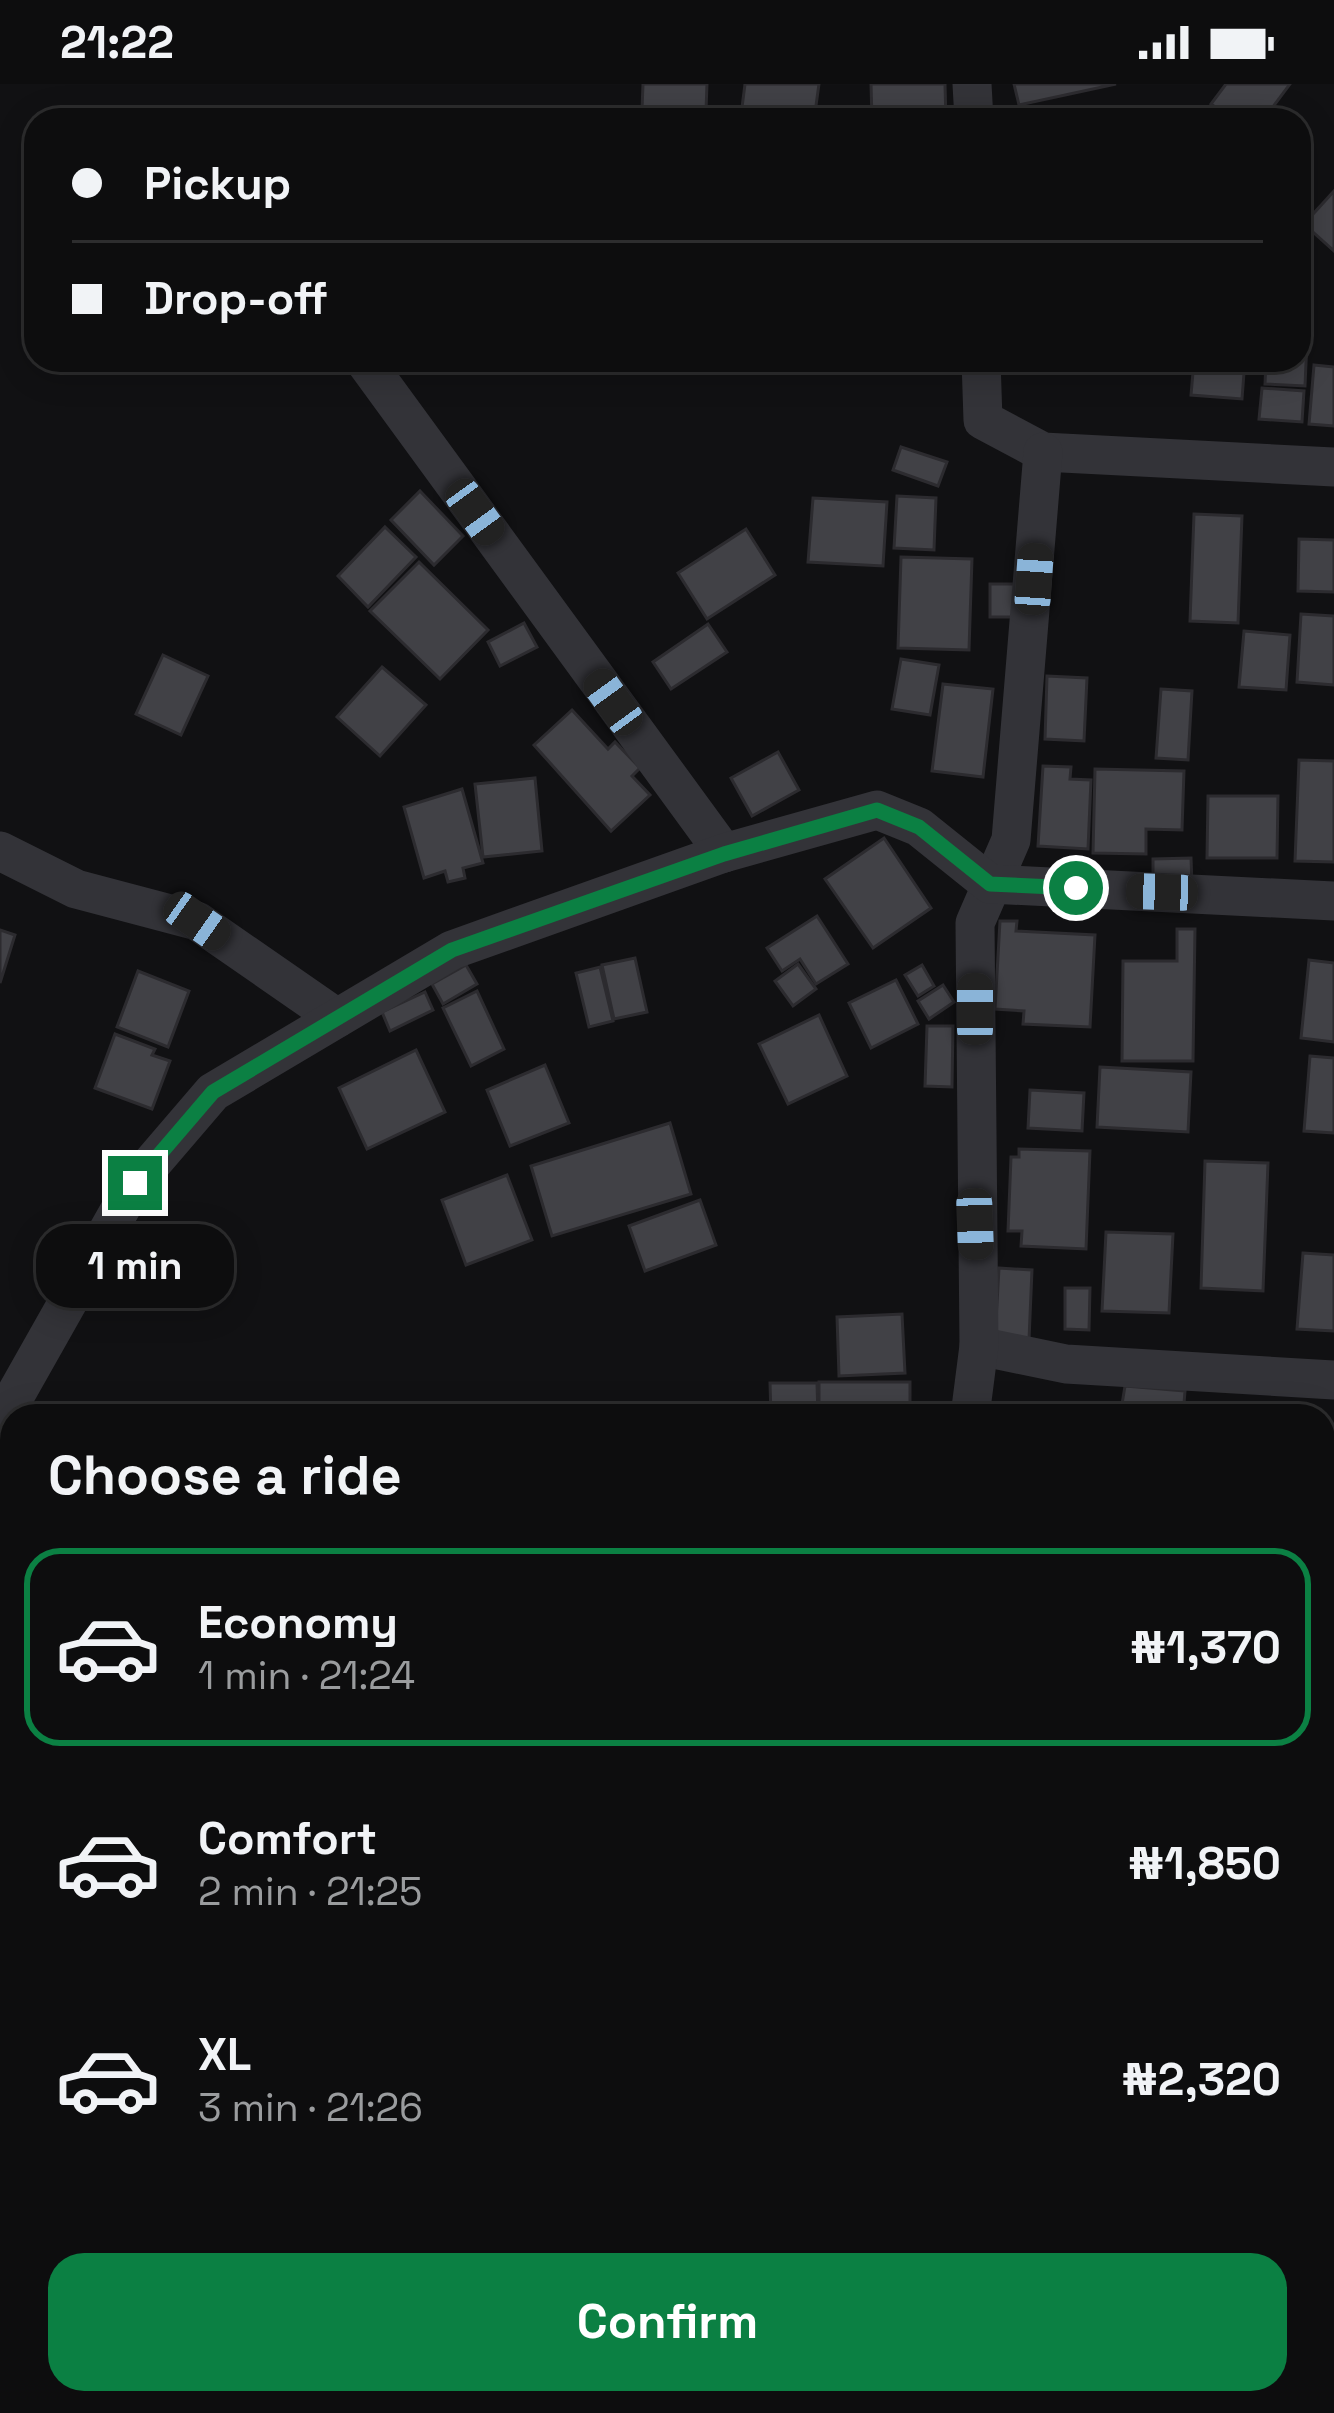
<!DOCTYPE html>
<html lang="en">
<head>
<meta charset="utf-8">
<style>
	:root { --surface:#0d0d0e; --page:#161617; --text:#f1f3f6; --muted:#9a9c9e; --line:#2d2d2e; --accent:#0b8043 }
	body { margin:0; font-family:"Space Grotesk",sans-serif; background:var(--page); color:var(--text); height:100vh; display:flex; flex-direction:column; font-size:45px; white-space:nowrap }
	* { box-sizing:border-box; margin:0 }
	p { font-size:39px; color:var(--muted) }
	.icon { flex:none; width:66px; height:66px; fill:none; stroke:currentColor; stroke-width:2; stroke-linecap:round; stroke-linejoin:round }
	.map { position:relative; flex:1; overflow:hidden }
	.sheet { position:absolute; left:0px; top:1320px; width:1335px; height:1011px; display:flex; flex-direction:column; background:var(--surface); border-radius:36px 36px 0 0; box-shadow:0 6px 30px #0003,0 0 0 3px var(--line) }
	.sheet>* { flex:none }
	.hud { position:absolute; left:24px; top:24px; width:1287px; height:264px; border-radius:36px; box-shadow:0 6px 30px #0003,0 0 0 3px var(--line); display:grid; align-content:center; height:264px; padding:0 48px; background:var(--surface) }
	.end { position:absolute; width:54px; height:54px; margin:-27px; border:15px solid #0b8043; background:#fff; box-shadow:0 0 0 6px #fff }
	.from { border-radius:50% }
	.bubble { position:absolute; height:84px; border-radius:36px; background:var(--surface); box-shadow:0 6px 30px #0003,0 0 0 3px var(--line); font-size:39px; font-weight:700; line-height:84px; text-align:center }
	.car { position:absolute; width:36px; height:72px; margin:-36px -18px; border-radius:15px; box-shadow:0 0 9px 3px #0007; background:linear-gradient(#222 24%,#8ab4d8 0 40%,#222 0 76%,#8ab4d8 0 86%,#222 0) }
	.hud b { display:flex; align-items:center; gap:42px; height:114px; font-size:45px }
	.hud b+b { border-top:3px solid var(--line) }
	.hud i { width:30px; height:30px; background:var(--text) }
	ul { padding:0; list-style:none }
	li { display:flex; align-items:center; gap:36px; height:198px; margin:0 24px 18px; padding:0 24px; border:6px solid transparent; border-radius:36px }
	li div { flex:1 }
	li b { display:block; font-size:45px }
	li em { font-style:normal; font-weight:700 }
	li.on { border-color:var(--accent) }
	li>.icon { width:108px; height:108px; stroke-width:1.5 }
	h2 { padding:0 48px; font-size:54px; line-height:144px }
	.action { display:flex; gap:24px; margin-top:auto; padding:24px 48px }
	.action a { flex:1; height:138px; border-radius:36px; background:var(--accent); color:#fff; font-size:48px; font-weight:700; line-height:138px; text-align:center }
	.status { display:flex; justify-content:space-between; align-items:center; height:84px; padding:0 60px; background:var(--surface); direction:ltr }
	.status svg { height:33px; fill:currentColor }
	.map>svg:first-child { display:block }
	.building { fill:#414146; stroke:#2c2b2f; stroke-width:3 }
	.lines { fill:none; stroke-linecap:round; stroke-linejoin:round }
	.minor { stroke:#333338; stroke-width:39 }
	.route { stroke:#0b8043; stroke-width:15 }
</style>
</head>
<body>
<div class="status"><b>21:22</b><svg viewBox="0 0 49 12"><path d="M0 12V9h3v3zM5 12V6h3v6zM10 12V3h3v9zM15 12V0h3v12zM26 1h20v11H26zM47 4h2v5h-2z"/></svg></div>
<div class="map">
<svg width="1334" height="2329" viewBox="0 0 1334 2329">
	<rect width="100%" height="100%" fill="#111113"/>
	<g class="building">
		<polygon points="643,0 707,0 706,27 642,25"/>
		<polygon points="745,0 819,0 814,36 741,31"/>
		<polygon points="871,0 945,0 946,36 872,36"/>
		<polygon points="1014,0 1116,0 1019,21"/>
		<polygon points="1226,0 1290,0 1263,36 1233,36 1211,20"/>
		<polygon points="1334,107 1334,167 1304,140"/>
		<polygon points="1299,256 1307,257 1305,302 1265,300 1266,276 1299,276"/>
		<polygon points="1194,276 1245,276 1242,315 1191,311"/>
		<polygon points="1314,281 1334,283 1334,342 1309,340"/>
		<polygon points="1262,304 1304,307 1302,338 1259,335"/>
		<polygon points="901,363 947,378 938,402 893,386"/>
		<polygon points="420,407 463,452 434,481 391,436"/>
		<polygon points="897,412 936,414 934,466 894,464"/>
		<polygon points="813,414 887,418 883,482 808,478"/>
		<polygon points="1194,430 1242,432 1238,539 1190,537"/>
		<polygon points="385,443 416,473 368,523 338,492"/>
		<polygon points="746,445 775,491 707,535 678,489"/>
		<polygon points="1299,455 1334,456 1334,508 1298,507"/>
		<polygon points="901,473 972,475 969,566 898,564"/>
		<polygon points="419,478 488,546 440,595 370,527"/>
		<rect x="990" y="500" width="25" height="33"/>
		<polygon points="1301,530 1334,532 1334,601 1297,598"/>
		<polygon points="524,539 537,563 500,582 488,558"/>
		<polygon points="708,540 727,568 671,605 653,578"/>
		<polygon points="1244,547 1290,551 1286,606 1239,603"/>
		<polygon points="163,571 208,592 181,651 136,630"/>
		<polygon points="901,575 939,581 930,631 892,625"/>
		<polygon points="382,583 426,621 380,672 337,633"/>
		<polygon points="1047,592 1087,594 1084,657 1045,655"/>
		<polygon points="943,600 993,605 983,693 932,687"/>
		<polygon points="1161,605 1192,607 1188,676 1156,674"/>
		<polygon points="572,626 608,665 615,658 640,684 632,692 650,711 611,747 534,661"/>
		<polygon points="778,668 799,706 752,732 731,694"/>
		<polygon points="1299,676 1334,677 1334,778 1295,777"/>
		<polygon points="1043,682 1071,683 1070,695 1091,696 1088,765 1038,762"/>
		<polygon points="1095,685 1184,687 1182,746 1146,745 1146,770 1093,769"/>
		<polygon points="535,694 542,767 483,773 475,700"/>
		<polygon points="462,705 483,779 463,784 465,794 448,798 445,787 424,794 404,723"/>
		<polygon points="1208,712 1278,712 1277,774 1207,774"/>
		<polygon points="884,754 931,824 873,864 825,795"/>
		<polygon points="1191,774 1192,800 1153,801 1153,775"/>
		<polygon points="817,832 848,880 816,900 800,875 782,887 767,864"/>
		<polygon points="1000,837 1017,837 1016,847 1095,851 1090,943 1023,940 1024,927 995,925"/>
		<polygon points="1177,845 1195,845 1193,977 1122,977 1123,877 1177,877"/>
		<polygon points="0,846 15,851 0,899"/>
		<polygon points="635,874 647,928 614,935 602,881"/>
		<polygon points="1309,876 1334,879 1334,958 1301,954"/>
		<polygon points="798,880 816,905 793,922 775,897"/>
		<polygon points="466,881 477,900 443,920 432,900"/>
		<polygon points="922,881 934,902 918,912 905,891"/>
		<polygon points="600,883 613,937 589,943 576,889"/>
		<polygon points="138,887 189,907 168,963 117,943"/>
		<polygon points="896,896 918,940 871,964 849,919"/>
		<polygon points="943,901 954,918 929,935 918,917"/>
		<polygon points="477,907 504,965 471,982 443,924"/>
		<polygon points="425,908 433,926 390,947 382,928"/>
		<polygon points="819,931 847,992 788,1020 759,960"/>
		<polygon points="927,942 953,942 952,1003 925,1002"/>
		<polygon points="115,950 155,965 152,971 170,977 152,1025 95,1004"/>
		<polygon points="416,966 445,1028 367,1065 339,1004"/>
		<polygon points="1310,972 1334,974 1334,1049 1304,1047"/>
		<polygon points="545,981 569,1039 510,1062 487,1006"/>
		<polygon points="1100,983 1191,988 1188,1048 1097,1043"/>
		<polygon points="1030,1006 1084,1009 1082,1047 1028,1044"/>
		<polygon points="670,1039 691,1110 552,1152 531,1082"/>
		<polygon points="1019,1065 1090,1067 1086,1165 1021,1162 1022,1147 1008,1147 1011,1073 1019,1073"/>
		<polygon points="1205,1077 1268,1079 1263,1207 1201,1204"/>
		<polygon points="507,1091 532,1156 466,1181 442,1116"/>
		<polygon points="700,1116 716,1161 645,1187 629,1142"/>
		<polygon points="1106,1148 1173,1150 1169,1229 1102,1227"/>
		<polygon points="1303,1169 1334,1171 1334,1247 1297,1245"/>
		<polygon points="999,1184 1032,1186 1029,1256 995,1254"/>
		<polygon points="1065,1204 1090,1204 1089,1246 1065,1245"/>
		<polygon points="902,1230 905,1289 839,1292 837,1233"/>
		<rect x="819" y="1298" width="91" height="34"/>
		<polygon points="770,1299 817,1299 818,1332 771,1332"/>
		<polygon points="1125,1302 1185,1307 1183,1332 1120,1332"/>
		<polygon points="1323,1354 1334,1356 1334,1416 1323,1414"/>
		<polygon points="1323,1529 1333,1529 1334,1596 1323,1596"/>
		<rect x="1323" y="1618" width="11" height="44"/>
		<polygon points="1334,1668 1334,1713 1323,1713 1323,1669"/>
		<polygon points="1323,1727 1334,1728 1334,1770 1323,1769"/>
		<rect x="1323" y="1775" width="11" height="40"/>
		<polygon points="1323,1853 1334,1854 1334,1920 1323,1919"/>
		<rect x="1323" y="1926" width="11" height="52"/>
		<rect x="1323" y="2059" width="11" height="49"/>
		<polygon points="164,2319 217,2319 218,2329 165,2329"/>
		<polygon points="536,2319 605,2319 605,2324 536,2325"/>
	</g>
	<g class="lines">
		<g class="minor">
			<polyline points="972,0 974,36"/>
			<polyline points="364,276 724,769"/>
			<polyline points="981,276 983,336 1043,368 1334,383"/>
			<polyline points="0,767 76,805 197,837 337,934"/>
			<polyline points="979,1262 1066,1280 1334,1296"/>
			<polyline points="970,1332 979,1262 975,839 1011,756 1043,368"/>
			<polyline points="0,1439 12,1317 135,1099 213,1008 452,866 724,769 877,726 919,743 990,800 1334,817"/>
			<polyline points="0,1691 12,1695"/>
			<polyline points="0,1803 12,1802"/>
			<polyline points="0,2236 12,2237"/>
			<polyline points="1323,2241 1334,2236"/>
			<polyline points="276,2329 277,2319"/>
		</g>
	</g>
	<g class="lines">
		<polyline class="route" points="135,1099 213,1008 452,866 724,770 877,726 919,743 990,800 1076,804"/>
	</g>
</svg>
<i class="end from" style="left:1076px;top:804px"></i>
<i class="end" style="left:135px;top:1099px"></i>
<div class="bubble" style="left:36px;top:1140px;width:198px">1 min</div>
<i class="car" style="left:475px;top:428px;rotate:144deg"></i>
<i class="car" style="left:1034px;top:495px;rotate:4deg"></i>
<i class="car" style="left:613px;top:618px;rotate:324deg"></i>
<i class="car" style="left:1162px;top:808px;rotate:272deg"></i>
<i class="car" style="left:197px;top:837px;rotate:125deg"></i>
<i class="car" style="left:975px;top:925px;rotate:0deg"></i>
<i class="car" style="left:975px;top:1140px;rotate:178deg"></i>
<div class="hud">
<b><i class="from"></i>Pickup</b>
<b><i></i>Drop-off</b>
</div>
<section class="sheet">
<h2>Choose a ride</h2>
<ul>
<li class="on"><svg class="icon" aria-label="car" viewBox="0 0 24 24"><path d="M5 17H2v-5l4-1 3-4h7l3 4 3 1v5h-3M9 17h6M6 11h13"/><circle cx="7" cy="17" r="2"/><circle cx="17" cy="17" r="2"/></svg><div><b>Economy</b><p>1 min · 21:24</p></div><em>₦1,370</em></li>
<li><svg class="icon" aria-label="car" viewBox="0 0 24 24"><path d="M5 17H2v-5l4-1 3-4h7l3 4 3 1v5h-3M9 17h6M6 11h13"/><circle cx="7" cy="17" r="2"/><circle cx="17" cy="17" r="2"/></svg><div><b>Comfort</b><p>2 min · 21:25</p></div><em>₦1,850</em></li>
<li><svg class="icon" aria-label="car" viewBox="0 0 24 24"><path d="M5 17H2v-5l4-1 3-4h7l3 4 3 1v5h-3M9 17h6M6 11h13"/><circle cx="7" cy="17" r="2"/><circle cx="17" cy="17" r="2"/></svg><div><b>XL</b><p>3 min · 21:26</p></div><em>₦2,320</em></li>
</ul>
<div class="action"><a>Confirm</a></div>
</section>
</div>
</body>
</html>
